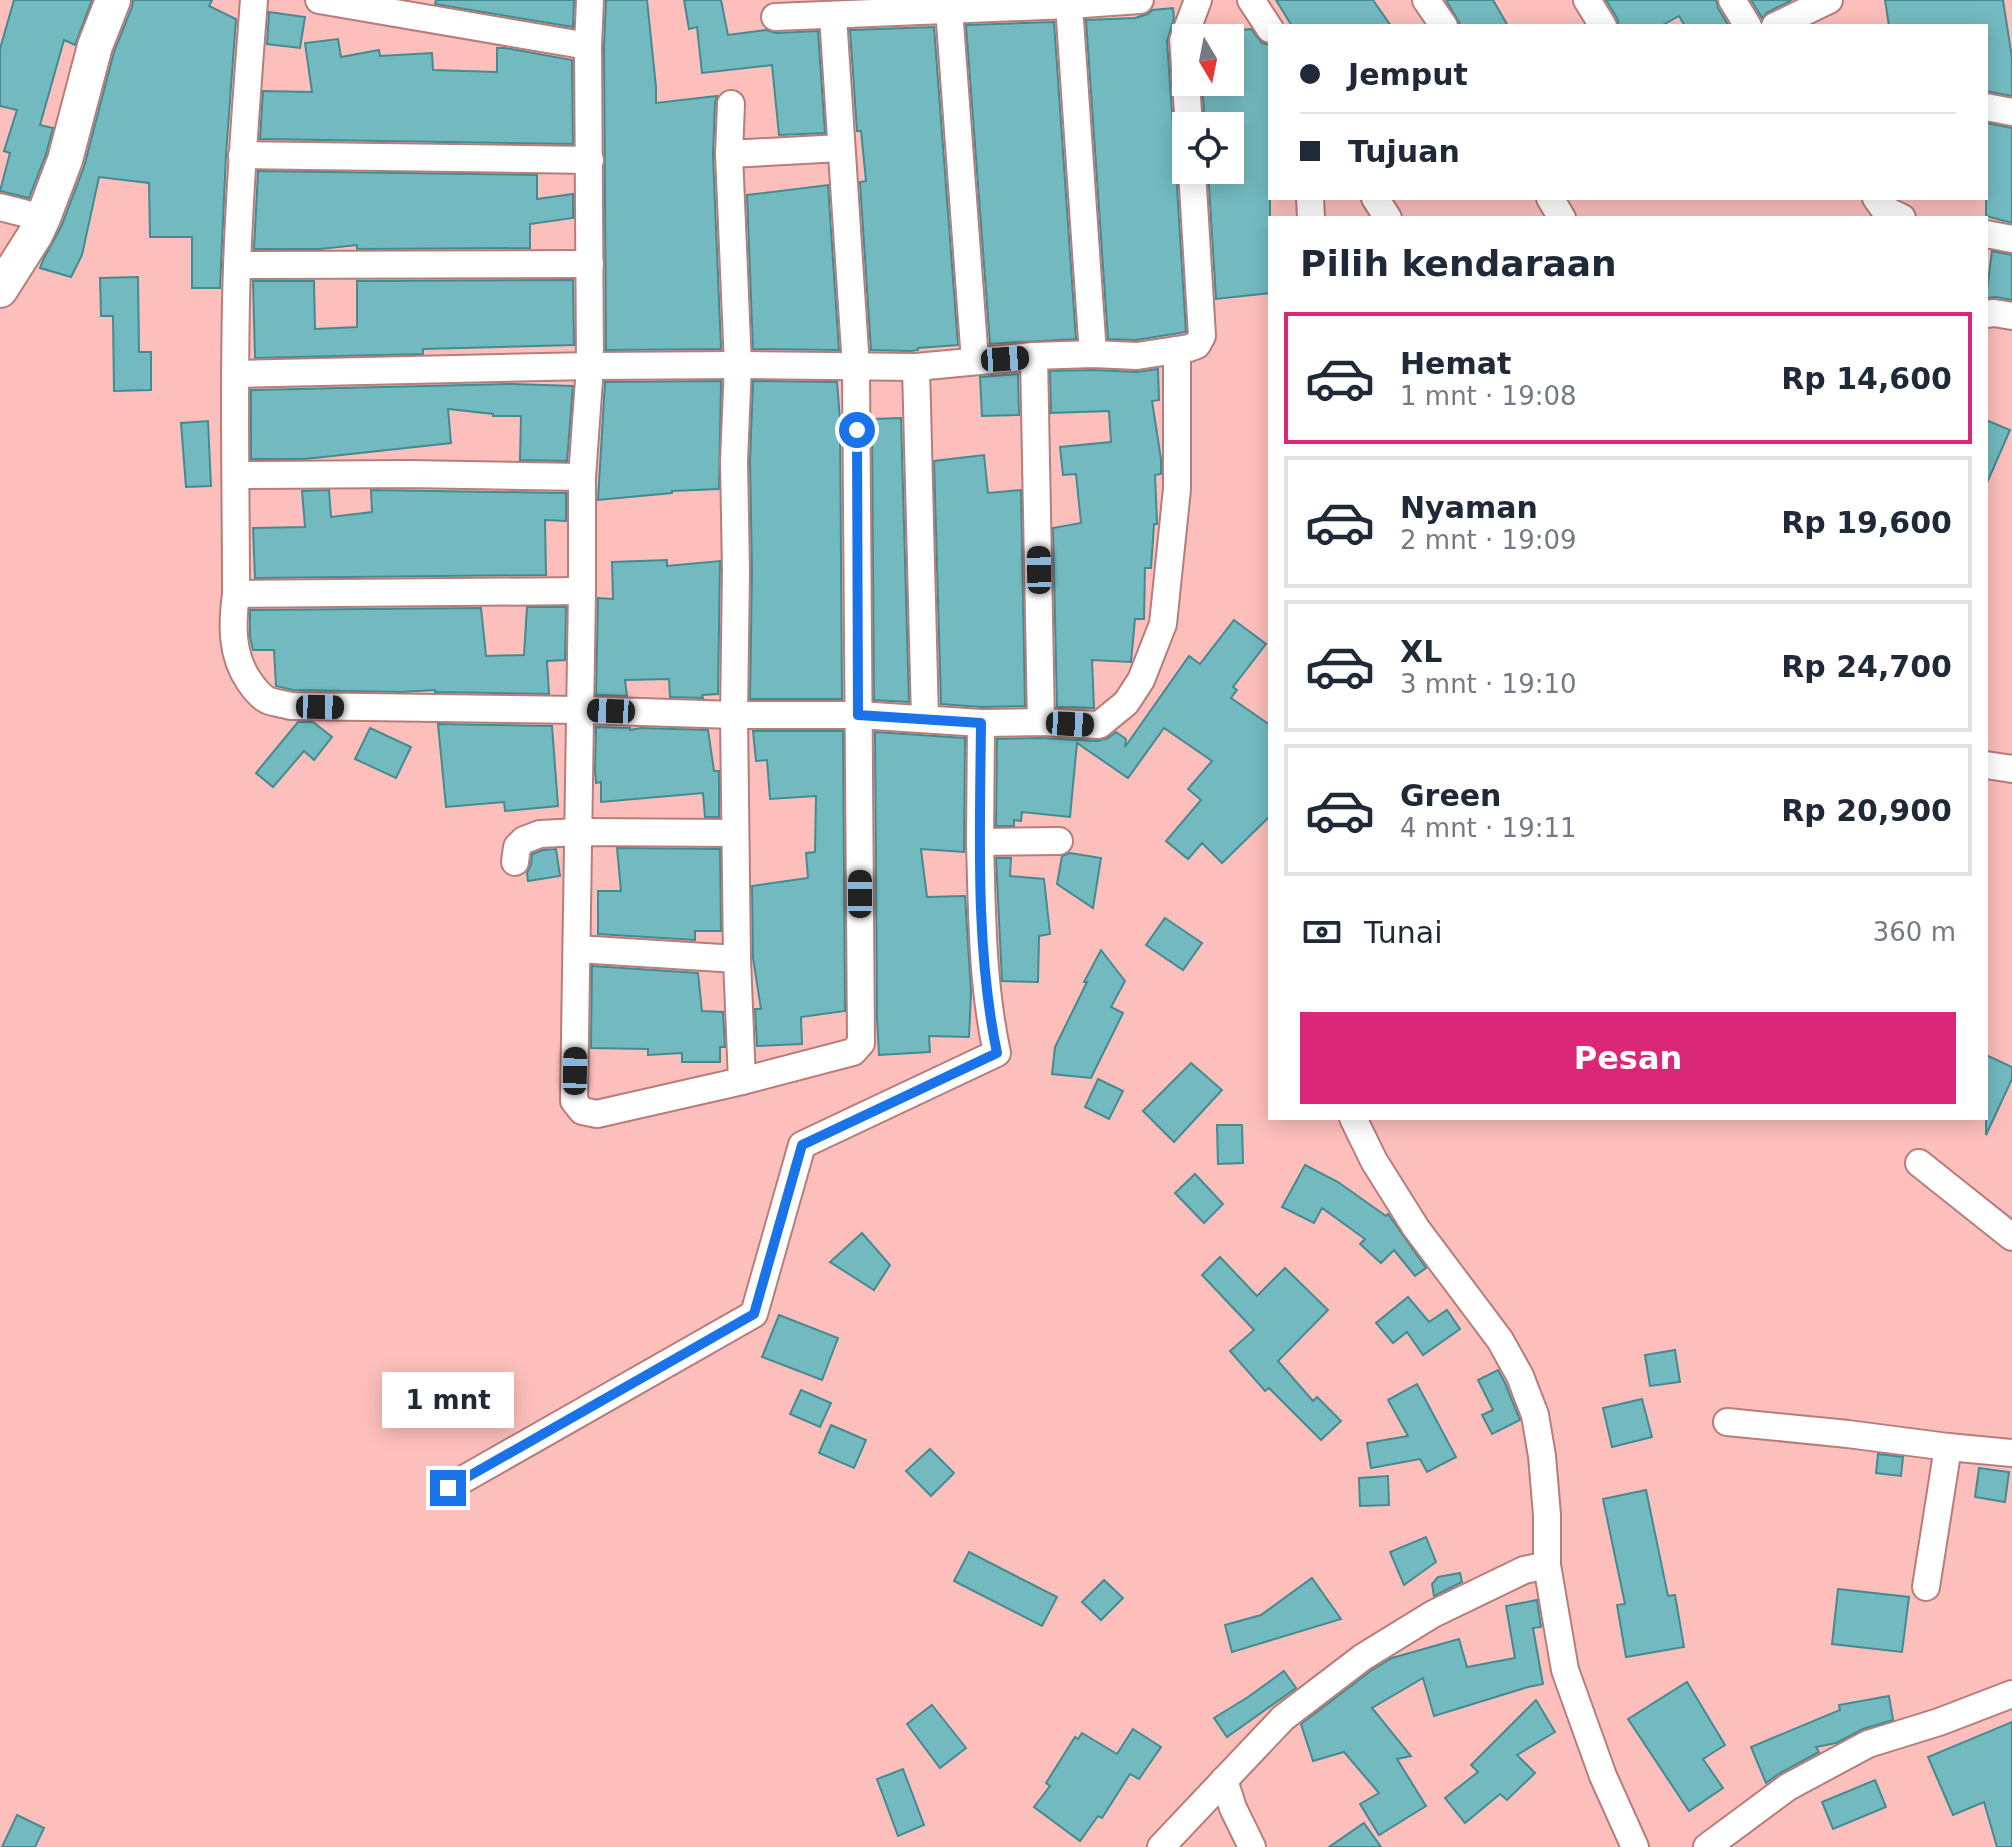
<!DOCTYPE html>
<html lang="id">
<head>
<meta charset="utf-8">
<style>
	:root { --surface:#fff; --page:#f2f2f3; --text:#1f2937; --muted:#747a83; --line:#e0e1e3; --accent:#db2777 }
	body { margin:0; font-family:"DejaVu Sans",sans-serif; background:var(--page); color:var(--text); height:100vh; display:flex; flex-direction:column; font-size:30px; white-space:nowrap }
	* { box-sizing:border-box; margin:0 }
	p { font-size:26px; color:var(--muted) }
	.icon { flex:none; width:44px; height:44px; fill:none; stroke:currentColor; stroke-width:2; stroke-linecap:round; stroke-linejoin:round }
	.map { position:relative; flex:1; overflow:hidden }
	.drawer { position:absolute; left:1268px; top:216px; width:720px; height:904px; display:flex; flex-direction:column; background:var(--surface); border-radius:0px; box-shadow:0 4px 20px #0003 }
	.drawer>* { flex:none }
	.guide { position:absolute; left:1268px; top:24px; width:720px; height:176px; border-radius:0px; box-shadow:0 4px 20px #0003; display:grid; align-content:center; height:176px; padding:0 32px; background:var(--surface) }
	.needle { width:52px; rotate:170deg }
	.controls { position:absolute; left:1172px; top:24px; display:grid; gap:16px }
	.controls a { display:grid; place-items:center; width:72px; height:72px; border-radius:0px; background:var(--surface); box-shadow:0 4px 20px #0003; font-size:40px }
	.end { position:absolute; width:36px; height:36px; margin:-18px; border:10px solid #1a73e8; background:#fff; box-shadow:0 0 0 4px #fff }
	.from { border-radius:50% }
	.bubble { position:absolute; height:56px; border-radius:0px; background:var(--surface); box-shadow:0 4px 20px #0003; font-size:26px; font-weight:600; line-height:56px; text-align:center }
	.car { position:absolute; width:24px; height:48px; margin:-24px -12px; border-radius:10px; box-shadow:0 0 6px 2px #0007; background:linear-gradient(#222 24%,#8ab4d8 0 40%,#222 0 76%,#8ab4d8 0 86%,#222 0) }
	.guide b { display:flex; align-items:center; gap:28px; height:76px; font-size:30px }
	.guide b+b { border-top:2px solid var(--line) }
	.guide i { width:20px; height:20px; background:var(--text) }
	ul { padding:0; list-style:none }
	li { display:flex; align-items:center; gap:24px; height:132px; margin:0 16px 12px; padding:0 16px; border:4px solid var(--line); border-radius:0px }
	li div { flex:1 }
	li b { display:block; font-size:30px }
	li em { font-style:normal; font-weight:600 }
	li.selected { border-color:var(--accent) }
	li>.icon { width:72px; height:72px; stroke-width:1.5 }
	h2 { padding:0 32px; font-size:36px; line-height:96px }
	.pay { display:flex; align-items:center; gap:20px; height:88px; padding:0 32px; font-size:30px }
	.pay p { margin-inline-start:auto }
	.action { display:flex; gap:16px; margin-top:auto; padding:16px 32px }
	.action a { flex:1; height:92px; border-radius:0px; background:var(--accent); color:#fff; font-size:32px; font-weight:600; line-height:92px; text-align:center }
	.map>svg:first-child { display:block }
	.building { fill:#73bac0; stroke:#438b91; stroke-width:2 }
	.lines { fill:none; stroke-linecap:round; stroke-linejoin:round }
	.minor-casing { stroke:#b67d7a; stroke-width:30 }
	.tertiary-casing { stroke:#b67d7a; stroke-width:38 }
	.minor { stroke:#fff; stroke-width:26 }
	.tertiary { stroke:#fff; stroke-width:34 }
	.route { stroke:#1a73e8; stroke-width:10 }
</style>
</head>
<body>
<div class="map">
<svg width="2012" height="1847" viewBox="0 0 2012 1847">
	<rect width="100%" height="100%" fill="#fdbfbc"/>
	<g class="building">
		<polygon points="14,0 92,0 75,45 64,40 40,125 53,128 46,154 29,198 0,191 10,153 4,151 17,110 0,106 0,49"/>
		<polygon points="133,0 212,0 209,6 236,19 226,154 220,288 192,288 192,237 150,237 149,183 99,177 82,255 71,277 40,268 43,260 61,227 84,167 114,52 132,7"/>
		<polygon points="436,0 574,0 573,27 435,4"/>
		<polygon points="606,0 647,0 656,87 656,103 717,96 715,103 713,155 721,349 606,350 604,46"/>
		<polygon points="684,0 721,0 728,35 766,30 776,33 818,31 825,133 779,135 772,65 702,73 697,27 689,29"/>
		<polygon points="1276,0 1373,0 1391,26 1292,26"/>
		<polygon points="1446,0 1493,0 1508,26 1461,26"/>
		<polygon points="1606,0 1716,0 1718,8 1729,26 1685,26 1679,16 1661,26 1619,26 1617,18"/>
		<polygon points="1751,0 1792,0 1768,12 1762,18"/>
		<polygon points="1885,0 2003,0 2012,58 2012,96 1986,91 1986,26 1889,26"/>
		<polygon points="1173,8 1174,18 1167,41 1173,127 1175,134 1179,138 1176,171 1186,332 1136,340 1108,339 1086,20 1135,18 1148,14 1152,10"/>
		<polygon points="269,12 305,17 300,48 267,44"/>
		<polygon points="1054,22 1076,339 990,344 966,25"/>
		<polygon points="934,27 958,345 918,348 918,350 911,351 871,350 860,182 866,181 861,131 857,131 850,30"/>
		<polygon points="1251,29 1262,43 1270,45 1270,293 1216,299 1208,170 1230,170 1230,126 1205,126 1202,82 1230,82 1230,31"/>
		<polygon points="338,39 341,57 379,50 380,56 432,53 433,70 497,72 497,48 505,48 572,60 573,144 260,139 263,91 312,92 305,43"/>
		<polygon points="1986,123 2012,128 2012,223 1986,216"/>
		<polygon points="258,171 537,175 537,199 573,194 573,218 530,224 530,248 357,249 357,245 320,249 254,249"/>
		<polygon points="828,185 839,350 753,349 747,195"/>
		<polygon points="1992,251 2012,255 2012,300 1996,297 1986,298"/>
		<polygon points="138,277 139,352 151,352 151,390 114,391 113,316 101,316 100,278"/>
		<polygon points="573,280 574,345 423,349 423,354 255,358 253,281 314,281 315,329 357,327 357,281"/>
		<polygon points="1158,369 1159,400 1152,401 1161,459 1161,474 1155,475 1157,522 1157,524 1154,524 1151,568 1145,568 1144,619 1135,619 1131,662 1092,660 1094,708 1057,707 1053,528 1081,523 1076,474 1063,475 1060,447 1111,442 1109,411 1051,413 1050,371 1093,370 1137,372"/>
		<polygon points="1018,374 1019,415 982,416 980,377"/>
		<polygon points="721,381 719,489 672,491 672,493 598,500 605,382"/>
		<polygon points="753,381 837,382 840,420 842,699 750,699 752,571 750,461"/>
		<polygon points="512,384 573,386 567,461 520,460 521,416 493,416 493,414 448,409 451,443 305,459 251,459 251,390"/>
		<polygon points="901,418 909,702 874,700 872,419"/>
		<polygon points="1986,420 2010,430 1986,485"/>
		<polygon points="208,421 211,486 186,487 181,423"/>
		<polygon points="984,455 988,493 1021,490 1025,706 981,707 941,704 934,461"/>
		<polygon points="329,490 331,517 372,512 371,490 566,493 566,521 545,520 546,575 255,578 253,528 305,527 302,491"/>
		<polygon points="667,560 667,566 720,561 718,694 702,695 703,698 670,697 669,679 625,680 627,696 596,695 598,598 613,599 612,562"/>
		<polygon points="527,607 566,607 565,660 547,661 549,694 435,692 435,690 401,692 293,690 276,686 274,650 253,650 250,637 250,610 481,608 486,656 524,655"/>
		<polygon points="1234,620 1266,644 1233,687 1237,690 1231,698 1270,725 1270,816 1222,863 1202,843 1188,859 1166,841 1201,800 1188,789 1212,761 1164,728 1128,778 1077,743 1070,817 1022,812 1021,821 1014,820 1014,826 996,826 997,739 1041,738 1098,741 1108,738 1116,732 1126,739 1125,747 1189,656 1200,664"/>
		<polygon points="298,722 313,722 332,737 314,760 304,751 273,787 256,773"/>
		<polygon points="438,724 552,726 558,806 505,811 504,802 446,807"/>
		<polygon points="596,727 630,728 630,730 641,728 708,730 714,771 719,771 719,817 705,817 703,793 601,802 601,782 596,783 595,771"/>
		<polygon points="370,728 411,747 396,778 355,759"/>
		<polygon points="753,731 843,731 845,1011 801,1017 802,1044 757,1046 755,1009 761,1009 753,958 752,886 808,878 806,853 815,852 816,796 770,799 767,760 756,761"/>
		<polygon points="875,732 965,738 964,852 921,849 927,897 965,896 971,992 969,1037 929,1036 930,1052 879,1055 877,1018"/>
		<polygon points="617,848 720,849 721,931 695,931 695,940 598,934 598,891 621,891"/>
		<polygon points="556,849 560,876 528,881 527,873 531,865 532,854 543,850"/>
		<polygon points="1070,853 1101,858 1093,908 1057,884 1062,856"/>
		<polygon points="996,858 1011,858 1010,876 1044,879 1050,934 1039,936 1038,982 1002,981"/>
		<polygon points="1165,918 1202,943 1183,970 1146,945"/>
		<polygon points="1101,950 1125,981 1111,1007 1123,1013 1091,1078 1052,1074 1055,1047 1087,982 1084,982"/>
		<polygon points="592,966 698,973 702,1011 723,1012 725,1047 720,1047 720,1062 682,1062 682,1053 648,1055 648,1049 591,1048"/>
		<polygon points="1986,1055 2012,1067 2012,1079 1986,1135"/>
		<polygon points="1191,1063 1222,1090 1174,1142 1143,1111"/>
		<polygon points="1098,1079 1123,1091 1109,1119 1085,1107"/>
		<polygon points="1217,1125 1242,1125 1243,1163 1218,1164"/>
		<polygon points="1305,1165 1338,1182 1386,1216 1388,1214 1426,1268 1415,1276 1394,1250 1381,1263 1360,1244 1365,1239 1322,1208 1314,1223 1282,1207"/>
		<polygon points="1195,1174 1223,1204 1204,1223 1175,1193"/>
		<polygon points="862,1233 890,1265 874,1290 830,1262"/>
		<polygon points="1220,1257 1257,1296 1285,1268 1328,1310 1278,1361 1313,1401 1317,1397 1341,1421 1321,1440 1269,1388 1265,1391 1230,1351 1254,1330 1202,1275"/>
		<polygon points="1408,1297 1429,1322 1447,1310 1460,1329 1423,1355 1407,1332 1393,1343 1376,1323"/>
		<polygon points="779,1315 838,1338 822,1380 762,1357"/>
		<polygon points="1675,1350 1680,1382 1650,1386 1645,1355"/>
		<polygon points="1498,1370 1505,1383 1520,1420 1492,1434 1482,1415 1493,1410 1478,1380"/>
		<polygon points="1417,1384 1456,1457 1427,1472 1420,1459 1371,1468 1367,1443 1408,1436 1388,1400"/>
		<polygon points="801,1390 831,1403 820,1427 790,1414"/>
		<polygon points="1642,1399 1652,1437 1612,1447 1603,1408"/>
		<polygon points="831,1425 866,1440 854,1468 819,1453"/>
		<polygon points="930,1449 954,1473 931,1496 906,1471"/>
		<polygon points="1878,1454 1903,1457 1901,1476 1876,1473"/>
		<polygon points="1979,1468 2009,1472 2005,1502 1975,1497"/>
		<polygon points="1388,1476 1389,1505 1360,1506 1359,1478"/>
		<polygon points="1646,1490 1668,1596 1675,1595 1684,1647 1626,1657 1617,1605 1625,1604 1603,1499"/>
		<polygon points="1426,1537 1436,1562 1404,1585 1390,1552"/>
		<polygon points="969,1552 1057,1597 1042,1626 954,1581"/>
		<polygon points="1460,1573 1462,1582 1434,1596 1432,1584 1438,1577"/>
		<polygon points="1312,1578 1341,1619 1232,1652 1225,1625 1261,1615"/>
		<polygon points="1104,1580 1123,1598 1101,1620 1082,1602"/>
		<polygon points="1838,1589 1909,1597 1902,1652 1832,1644"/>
		<polygon points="1537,1600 1541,1627 1533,1628 1543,1684 1528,1687 1434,1716 1423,1678 1372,1708 1411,1756 1397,1759 1426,1806 1379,1835 1360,1804 1379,1793 1344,1752 1313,1761 1301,1724 1372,1670 1392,1658 1459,1639 1467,1667 1515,1658 1506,1606"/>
		<polygon points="1284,1671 1296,1688 1227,1737 1214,1718 1248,1697"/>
		<polygon points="1687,1682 1725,1745 1703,1759 1723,1788 1689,1811 1628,1719"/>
		<polygon points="1889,1696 1893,1720 1863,1729 1836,1743 1816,1747 1819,1752 1780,1773 1766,1783 1751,1747 1840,1710 1839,1705"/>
		<polygon points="1536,1700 1555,1732 1517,1755 1535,1773 1507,1800 1500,1794 1465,1823 1445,1798 1478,1772 1471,1765"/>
		<polygon points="932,1705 966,1748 940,1768 907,1724"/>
		<polygon points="2012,1722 2012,1847 1997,1847 1984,1802 1953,1815 1928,1757"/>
		<polygon points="1133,1729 1161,1747 1139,1779 1130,1774 1102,1818 1098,1816 1080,1841 1034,1807 1050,1786 1046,1783 1075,1737 1078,1739 1082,1733 1117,1754"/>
		<polygon points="903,1769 924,1825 898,1836 877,1779"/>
		<polygon points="1875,1780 1886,1807 1833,1829 1822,1802"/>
		<polygon points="17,1815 44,1828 35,1847 2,1847"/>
		<polygon points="1364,1823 1381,1847 1329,1847"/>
	</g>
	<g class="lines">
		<g class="minor-casing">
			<g id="minor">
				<path d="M 254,0 C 247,89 240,178 237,267 C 233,376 236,485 236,594 C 232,624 231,655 249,681 C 253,687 260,696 267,700 C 274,703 284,704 291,706 L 580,710 L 734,715 L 858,715 L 981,723 L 1041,722 L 1099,725 L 1126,703 L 1141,680 L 1163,624 L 1177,489 L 1177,350"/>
				<polyline points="319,0 588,46"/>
				<polyline points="590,0 588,46 590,366 582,477 582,591 574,1101 582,1111 597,1114 742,1081 853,1052 861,1043 856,367 833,16"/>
				<polyline points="1070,0 1069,5 1093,354"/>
				<polyline points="1251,0 1270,29"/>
				<polyline points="1426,0 1444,26"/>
				<polyline points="1587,0 1603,26"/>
				<polyline points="1732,0 1748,26"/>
				<polyline points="949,9 975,361"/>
				<polyline points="775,17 1069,5 1140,0"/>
				<polyline points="1775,26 1829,0"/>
				<polyline points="731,104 729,154 738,365 734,461 736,571 734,715 737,959 742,1081"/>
				<polyline points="1986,107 2012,112"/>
				<polyline points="1189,126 1183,40 1198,0"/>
				<polyline points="729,154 841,148"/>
				<polyline points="242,155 590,160"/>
				<polyline points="1310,198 1311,218"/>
				<polyline points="1375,198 1388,218"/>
				<polyline points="1550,198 1562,218"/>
				<polyline points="1876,198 1884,209 1902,218"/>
				<polyline points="0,207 43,218"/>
				<polyline points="1986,234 2012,239"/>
				<polyline points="237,265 590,264"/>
				<polyline points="1986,314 1994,313 2012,316"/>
				<polyline points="1034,356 1041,722"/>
				<polyline points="916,367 925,719"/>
				<polyline points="235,374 590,366 738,365 916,367 1034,356 1093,354 1137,356 1189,348 1197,345 1202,336 1192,170"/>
				<polyline points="236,475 408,474 582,477"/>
				<polyline points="236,594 582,591"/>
				<polyline points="981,723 980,842 1059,841"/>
				<polyline points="1986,765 2012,769"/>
				<polyline points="515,862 517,847 524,840 540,834 579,832 735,833"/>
				<polyline points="577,949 737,959"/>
				<polyline points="1353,1118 1374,1161 1416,1228 1500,1340 1520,1376 1535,1415 1542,1456 1547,1515 1547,1565 1565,1670 1603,1776 1635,1847"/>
				<polyline points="1919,1163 2012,1237"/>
				<polyline points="1727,1422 1848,1434 1948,1447"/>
				<path d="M 448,1488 L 754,1314 L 802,1145 L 997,1053 C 982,984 982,913 980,842"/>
				<polyline points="1926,1587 1948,1447 2012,1453"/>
				<polyline points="1224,1780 1233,1808 1252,1847"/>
				<polyline points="1161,1847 1283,1718 1363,1657 1433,1614 1524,1570 1547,1565"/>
				<polyline points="1707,1847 1788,1787 1868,1744 1939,1722 2012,1694"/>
			</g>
		</g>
		<g class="tertiary-casing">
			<polyline id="tertiary" points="0,290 35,235 43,218 65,160 95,46 113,0"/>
		</g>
		<use href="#minor" class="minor"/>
		<use href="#tertiary" class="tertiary"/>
	</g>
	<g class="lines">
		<path class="route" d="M 448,1488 L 754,1314 L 802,1145 L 997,1053 C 975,948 980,831 981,723 L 858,715 L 857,430"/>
	</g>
</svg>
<div class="controls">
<a><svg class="needle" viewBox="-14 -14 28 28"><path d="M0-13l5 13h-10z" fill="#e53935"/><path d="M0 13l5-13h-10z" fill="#747a83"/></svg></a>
<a><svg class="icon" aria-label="locate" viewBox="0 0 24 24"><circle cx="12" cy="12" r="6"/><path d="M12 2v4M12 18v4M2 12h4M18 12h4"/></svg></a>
</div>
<i class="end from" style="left:857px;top:430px"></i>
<i class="end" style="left:448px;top:1488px"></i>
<div class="bubble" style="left:382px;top:1372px;width:132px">1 mnt</div>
<i class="car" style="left:1005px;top:359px;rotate:86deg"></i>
<i class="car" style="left:1039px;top:570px;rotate:359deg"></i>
<i class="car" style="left:320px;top:707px;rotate:91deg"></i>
<i class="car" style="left:611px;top:711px;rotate:272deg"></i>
<i class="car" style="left:1070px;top:724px;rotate:93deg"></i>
<i class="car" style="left:860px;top:894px;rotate:0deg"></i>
<i class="car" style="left:575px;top:1071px;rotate:1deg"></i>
<div class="guide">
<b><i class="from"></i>Jemput</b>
<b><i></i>Tujuan</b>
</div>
<section class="drawer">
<h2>Pilih kendaraan</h2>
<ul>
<li class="selected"><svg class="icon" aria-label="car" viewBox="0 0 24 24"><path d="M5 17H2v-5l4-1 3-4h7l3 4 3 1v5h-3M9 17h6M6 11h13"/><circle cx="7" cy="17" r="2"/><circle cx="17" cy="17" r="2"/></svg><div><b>Hemat</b><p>1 mnt · 19:08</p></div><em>Rp 14,600</em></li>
<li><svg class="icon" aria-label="car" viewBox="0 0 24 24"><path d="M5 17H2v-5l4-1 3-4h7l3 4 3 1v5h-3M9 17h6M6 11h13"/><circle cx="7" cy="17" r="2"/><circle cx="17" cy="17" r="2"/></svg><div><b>Nyaman</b><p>2 mnt · 19:09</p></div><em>Rp 19,600</em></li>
<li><svg class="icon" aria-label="car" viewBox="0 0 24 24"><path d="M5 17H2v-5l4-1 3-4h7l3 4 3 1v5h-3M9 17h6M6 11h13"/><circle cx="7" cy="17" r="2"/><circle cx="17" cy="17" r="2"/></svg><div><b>XL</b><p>3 mnt · 19:10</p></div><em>Rp 24,700</em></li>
<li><svg class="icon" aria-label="car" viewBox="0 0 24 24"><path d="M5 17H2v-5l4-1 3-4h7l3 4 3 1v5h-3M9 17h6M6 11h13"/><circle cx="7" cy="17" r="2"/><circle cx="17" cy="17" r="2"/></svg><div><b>Green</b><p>4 mnt · 19:11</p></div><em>Rp 20,900</em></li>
</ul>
<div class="pay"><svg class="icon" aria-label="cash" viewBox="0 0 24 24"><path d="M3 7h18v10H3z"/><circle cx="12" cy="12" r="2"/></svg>Tunai<p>360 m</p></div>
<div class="action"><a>Pesan</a></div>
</section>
</div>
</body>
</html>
